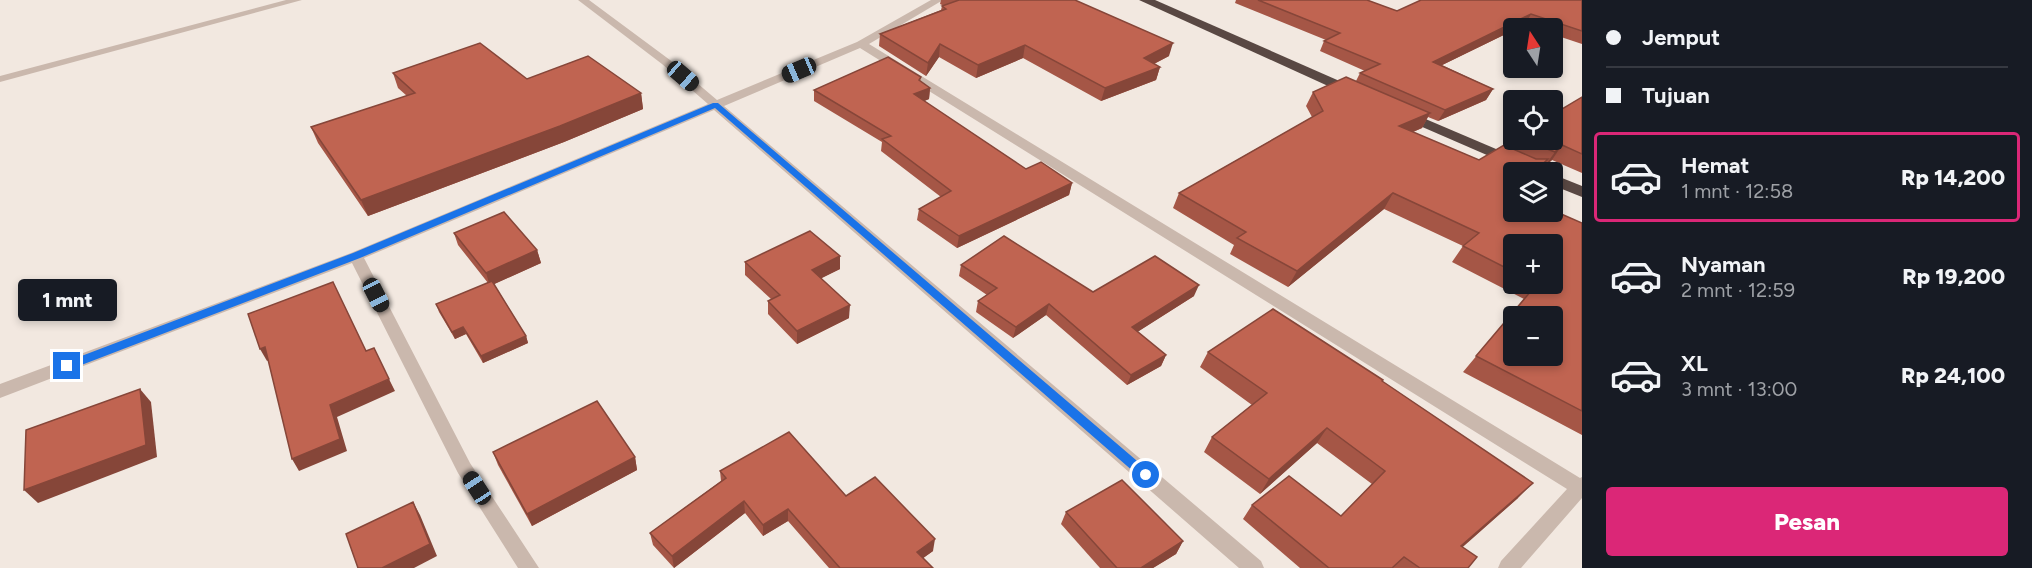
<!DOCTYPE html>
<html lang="id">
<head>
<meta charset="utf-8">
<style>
	:root { --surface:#171b24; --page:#242831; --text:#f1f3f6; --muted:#9ea1a6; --line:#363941; --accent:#db2777 }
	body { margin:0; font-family:Figtree,sans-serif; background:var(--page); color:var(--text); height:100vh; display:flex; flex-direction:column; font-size:22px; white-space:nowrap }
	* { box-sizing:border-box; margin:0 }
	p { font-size:20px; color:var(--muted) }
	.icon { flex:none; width:33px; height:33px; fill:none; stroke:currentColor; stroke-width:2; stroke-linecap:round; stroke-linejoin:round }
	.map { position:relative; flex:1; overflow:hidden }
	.panel { display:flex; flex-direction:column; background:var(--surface); width:450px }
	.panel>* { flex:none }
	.hud { display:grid; align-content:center; height:132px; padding:0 24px; background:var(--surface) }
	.needle { width:39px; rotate:348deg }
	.tools { position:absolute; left:1503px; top:18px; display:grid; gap:12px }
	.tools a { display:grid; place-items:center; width:60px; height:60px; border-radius:6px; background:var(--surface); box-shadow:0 3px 9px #0003; font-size:30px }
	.end { position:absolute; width:27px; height:27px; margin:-14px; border:8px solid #1a73e8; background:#fff; box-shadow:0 0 0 3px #fff }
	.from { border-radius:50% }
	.bubble { position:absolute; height:42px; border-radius:6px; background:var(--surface); box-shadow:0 3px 9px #0003; font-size:20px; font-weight:800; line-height:42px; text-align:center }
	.car { position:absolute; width:18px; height:36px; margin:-18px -9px; border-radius:8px; box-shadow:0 0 4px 2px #0007; background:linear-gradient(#222 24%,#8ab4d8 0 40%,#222 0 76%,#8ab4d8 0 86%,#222 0) }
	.hud b { display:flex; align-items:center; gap:21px; height:57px; font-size:22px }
	.hud b+b { border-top:2px solid var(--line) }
	.hud i { width:15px; height:15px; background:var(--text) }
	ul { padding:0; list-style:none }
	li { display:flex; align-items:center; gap:18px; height:90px; margin:0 12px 9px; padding:0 12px; border:3px solid transparent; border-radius:6px }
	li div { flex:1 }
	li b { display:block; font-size:22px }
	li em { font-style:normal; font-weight:800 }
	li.current { border-color:var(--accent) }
	li>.icon { width:54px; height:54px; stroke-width:1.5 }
	.cta { display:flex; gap:12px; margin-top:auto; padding:12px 24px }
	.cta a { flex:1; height:69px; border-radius:6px; background:var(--accent); color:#fff; font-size:24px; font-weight:800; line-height:69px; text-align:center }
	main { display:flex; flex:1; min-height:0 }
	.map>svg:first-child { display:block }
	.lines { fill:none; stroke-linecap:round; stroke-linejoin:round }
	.street { fill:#cab8ad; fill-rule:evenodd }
	.highway { fill:#594843; fill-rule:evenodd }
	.wall { fill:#a55646; fill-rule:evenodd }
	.shaded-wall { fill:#864639 }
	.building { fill:#c06451; stroke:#864639; stroke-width:1.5; fill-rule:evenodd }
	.route { fill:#1a73e8 }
</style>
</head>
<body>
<main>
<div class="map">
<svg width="1582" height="568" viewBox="0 0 1582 568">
	<rect width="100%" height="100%" fill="#f2e8e0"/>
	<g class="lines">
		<g class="street">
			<polygon points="286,0 302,0 0,82 0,76"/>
			<polygon points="578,0 589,0 670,60 717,100 857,42 931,0 943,0 869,44 1580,478 1582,477 1582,498 1521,568 1498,568 1501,561 1567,489 860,48 724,106 1261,561 1264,568 1239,568 714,110 364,258 470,463 539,568 518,568 458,473 352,263 0,398 0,384 351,253 708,104 662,64"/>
		</g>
		<g class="highway">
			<polygon points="1139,0 1155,0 1360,90 1362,93 1355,97 1350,96"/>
			<polygon points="1402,109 1543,169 1546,172 1526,172 1397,116 1395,113"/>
			<polygon points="1552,174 1582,186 1582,197 1552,185"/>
		</g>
	</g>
	<g class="wall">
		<polygon points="941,0 1075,0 1169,56 1154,64 1160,67 1156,80 1101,101 1023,58 976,78 939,57 926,76 879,46 880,34 941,10 942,6 944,6 940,4"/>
		<path d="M 1236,0 L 1367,0 L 1397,11 L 1436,0 L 1582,0 L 1582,44 L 1552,34 L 1552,28 L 1536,28 L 1525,25 L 1517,28 L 1514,28 L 1514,30 L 1442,65 L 1493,89 L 1486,100 L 1438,121 L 1428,117 L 1422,128 L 1413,132 L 1479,160 L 1510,148 L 1515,140 L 1552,140 L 1582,97 L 1582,173 L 1552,160 L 1544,167 L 1542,166 L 1538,172 L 1514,172 L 1514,212 L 1582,223 L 1582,435 L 1463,372 L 1524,299 L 1452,262 L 1463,246 L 1384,209 L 1288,287 L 1230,254 L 1234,245 L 1173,208 L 1179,193 L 1312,117 L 1306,106 L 1313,92 L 1356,81 L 1360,73 L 1365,71 L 1320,51 L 1324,41 L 1326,40 L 1235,3 ZM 1514,244 L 1552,284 L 1514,284 Z"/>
		<polygon points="393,73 527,79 641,93 643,109 564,142 368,216 318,143 311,127 407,96 398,88"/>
		<polygon points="921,77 920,81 930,88 929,99 924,101 1026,169 1072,183 1069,195 957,248 917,220 919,209 941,197 881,151 882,142 814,101 814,90"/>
		<polygon points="454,233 537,250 541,263 494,284 526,336 528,343 483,363 466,334 455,339 439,312 436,304 488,283 458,245"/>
		<polygon points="745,262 840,269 821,278 849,318 797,344 768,314 768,301 771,299 745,275"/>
		<polygon points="961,265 1093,292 1194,296 1137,332 1166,355 1161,366 1127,385 1046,315 1013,338 976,312 978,301 987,295 959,276"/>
		<polygon points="1208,352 1382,382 1518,498 1462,547 1468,568 1300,568 1243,519 1252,505 1341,516 1372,484 1317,443 1260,494 1204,452 1212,437 1252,405 1200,367"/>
		<polygon points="493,452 635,457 637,470 532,526 498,465"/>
		<polygon points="720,471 846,496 933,551 923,558 933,568 829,568 788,521 763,536 745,513 674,568 653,545 650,533 721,481"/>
		<polygon points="1066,512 1183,541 1176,554 1153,568 1100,568 1061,524"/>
	</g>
	<g class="shaded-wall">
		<polygon points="1531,14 1525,25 1517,28 1514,28 1514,30 1428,72 1433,62"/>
		<polygon points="1173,43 1169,56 1140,71 1144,58"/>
		<polygon points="940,44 939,57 926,76 928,63"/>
		<polygon points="1025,45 1023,58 976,78 978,65"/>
		<polygon points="1160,67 1156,80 1101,101 1105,88"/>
		<polygon points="930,88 929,99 913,106 914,94"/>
		<polygon points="1493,89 1486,100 1438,121 1445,110"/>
		<polygon points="641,93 643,109 564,142 368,216 361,200"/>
		<polygon points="1430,113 1422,128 1391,141 1399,126"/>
		<polygon points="1562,145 1552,160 1544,167 1555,152"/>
		<polygon points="1548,159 1538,172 1534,172"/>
		<polygon points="1072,183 1069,195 957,248 959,236"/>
		<polygon points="1393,193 1384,209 1288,287 1297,271"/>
		<polygon points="537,250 541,263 490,286 486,273"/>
		<polygon points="840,256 840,269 812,283 812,270"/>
		<polygon points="1199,285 1194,296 1128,338 1132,327"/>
		<polygon points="1049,304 1046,315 1013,338 1016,327"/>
		<polygon points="850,305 849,318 797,344 797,331"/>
		<polygon points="463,327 466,334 455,339 452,332"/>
		<polygon points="526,336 528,343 483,363 481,356"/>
		<polygon points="265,347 272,359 267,361 260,349"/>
		<polygon points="1166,355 1161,366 1127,385 1131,375"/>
		<polygon points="389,379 395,391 337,417 347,451 299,471 292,459 330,405"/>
		<polygon points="140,389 151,402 157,457 38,503 24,490"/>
		<polygon points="1327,428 1317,443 1260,494 1269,479"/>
		<polygon points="635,457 637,470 532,526 527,514"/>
		<polygon points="1533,483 1518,498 1447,561 1461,546"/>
		<polygon points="744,501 745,513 674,568 672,556"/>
		<polygon points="413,502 420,515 437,556 414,568 382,568"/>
		<polygon points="788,509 788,521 763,536 763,525"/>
		<polygon points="935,539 933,551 915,564 917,552"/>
		<polygon points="1183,541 1176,554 1153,568 1141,568"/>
	</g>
	<g class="building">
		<polygon points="959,0 1075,0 1173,43 1144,58 1160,67 1105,88 1025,45 978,65 940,44 928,63 880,34 946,9 942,6"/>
		<polygon points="1258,0 1367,0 1397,11 1421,0 1582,0 1582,31 1531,14 1433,62 1493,89 1445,110 1360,73 1380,64 1324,41 1340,33"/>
		<polygon points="480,43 527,79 588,56 641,93 560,126 361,200 311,127 415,93 393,73"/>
		<polygon points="888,57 921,77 919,80 930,88 914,94 1026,169 1041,162 1072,183 959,236 919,209 951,191 882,139 891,136 814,90"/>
		<path d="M 1346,77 L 1430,113 L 1399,126 L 1479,160 L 1504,145 L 1536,159 L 1548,159 L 1534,172 L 1514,172 L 1514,212 L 1552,212 L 1552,210 L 1582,223 L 1582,411 L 1476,356 L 1537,284 L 1536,284 L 1552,284 L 1552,244 L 1514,244 L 1514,272 L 1463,246 L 1479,233 L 1393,193 L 1297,271 L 1237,238 L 1246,232 L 1179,193 L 1323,111 L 1313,92 ZM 1514,316 L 1552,316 L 1552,356 L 1514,356 Z"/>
		<polygon points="1582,97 1582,154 1562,145 1555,152 1524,140 1552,140 1552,115"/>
		<polygon points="504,212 537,250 486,273 454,233"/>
		<polygon points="810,231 840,256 812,270 850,305 797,331 768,301 780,295 745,262"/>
		<polygon points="1004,236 1093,292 1155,256 1199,285 1132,327 1166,355 1131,375 1049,304 1016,327 978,301 997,288 961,265"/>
		<polygon points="492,281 526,336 481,356 463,327 452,332 436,304"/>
		<polygon points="333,282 366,351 374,348 389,379 330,405 340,439 292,459 265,347 260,349 248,314"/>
		<polygon points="1273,309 1383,380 1382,381 1533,483 1461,546 1477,557 1468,568 1420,568 1404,557 1392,568 1329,568 1252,505 1289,476 1341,516 1385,471 1327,428 1269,479 1212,437 1267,393 1208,352"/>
		<polygon points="140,389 146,445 24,490 26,430"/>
		<polygon points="597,401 635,457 527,514 493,452"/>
		<polygon points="789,432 846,496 875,477 935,539 917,552 933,568 840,568 788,509 763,525 744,501 672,556 650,533 726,478 720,471"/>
		<polygon points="1122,480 1183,541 1141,568 1117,568 1066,512"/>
		<polygon points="413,502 430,544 382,568 358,568 346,534"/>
	</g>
	<polygon class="route" points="713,103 718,103 1150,472 1150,479 1142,479 715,108 360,258 71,369 67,370 61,366 63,363 353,253"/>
</svg>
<div class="tools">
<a><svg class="needle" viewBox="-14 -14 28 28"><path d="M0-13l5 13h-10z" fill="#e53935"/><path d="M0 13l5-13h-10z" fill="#9ea1a6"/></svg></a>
<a><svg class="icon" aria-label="locate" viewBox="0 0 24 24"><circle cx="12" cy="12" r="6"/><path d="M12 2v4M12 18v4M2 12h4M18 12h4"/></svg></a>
<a><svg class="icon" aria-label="layers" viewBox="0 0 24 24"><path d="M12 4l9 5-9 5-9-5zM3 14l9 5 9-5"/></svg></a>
<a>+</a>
<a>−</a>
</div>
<i class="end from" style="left:1146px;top:475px"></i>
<i class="end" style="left:67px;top:366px"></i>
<div class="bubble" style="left:18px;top:279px;width:99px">1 mnt</div>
<i class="car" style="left:799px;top:70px;rotate:247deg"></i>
<i class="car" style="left:683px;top:76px;rotate:131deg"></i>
<i class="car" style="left:376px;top:295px;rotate:153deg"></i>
<i class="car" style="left:477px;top:488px;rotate:327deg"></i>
</div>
<section class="panel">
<div class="hud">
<b><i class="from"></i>Jemput</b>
<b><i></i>Tujuan</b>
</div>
<ul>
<li class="current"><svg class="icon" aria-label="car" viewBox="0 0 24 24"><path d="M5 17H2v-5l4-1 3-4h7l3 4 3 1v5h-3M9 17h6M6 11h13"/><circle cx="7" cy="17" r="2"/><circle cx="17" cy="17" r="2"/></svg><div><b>Hemat</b><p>1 mnt · 12:58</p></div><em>Rp 14,200</em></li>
<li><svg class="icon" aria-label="car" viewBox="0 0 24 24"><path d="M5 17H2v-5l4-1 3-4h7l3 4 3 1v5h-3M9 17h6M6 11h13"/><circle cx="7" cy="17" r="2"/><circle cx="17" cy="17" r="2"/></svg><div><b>Nyaman</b><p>2 mnt · 12:59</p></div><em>Rp 19,200</em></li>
<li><svg class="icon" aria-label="car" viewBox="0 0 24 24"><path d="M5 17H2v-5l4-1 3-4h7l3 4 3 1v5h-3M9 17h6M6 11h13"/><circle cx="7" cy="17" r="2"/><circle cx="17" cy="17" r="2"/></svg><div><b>XL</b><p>3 mnt · 13:00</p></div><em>Rp 24,100</em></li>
</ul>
<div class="cta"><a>Pesan</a></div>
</section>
</main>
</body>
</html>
